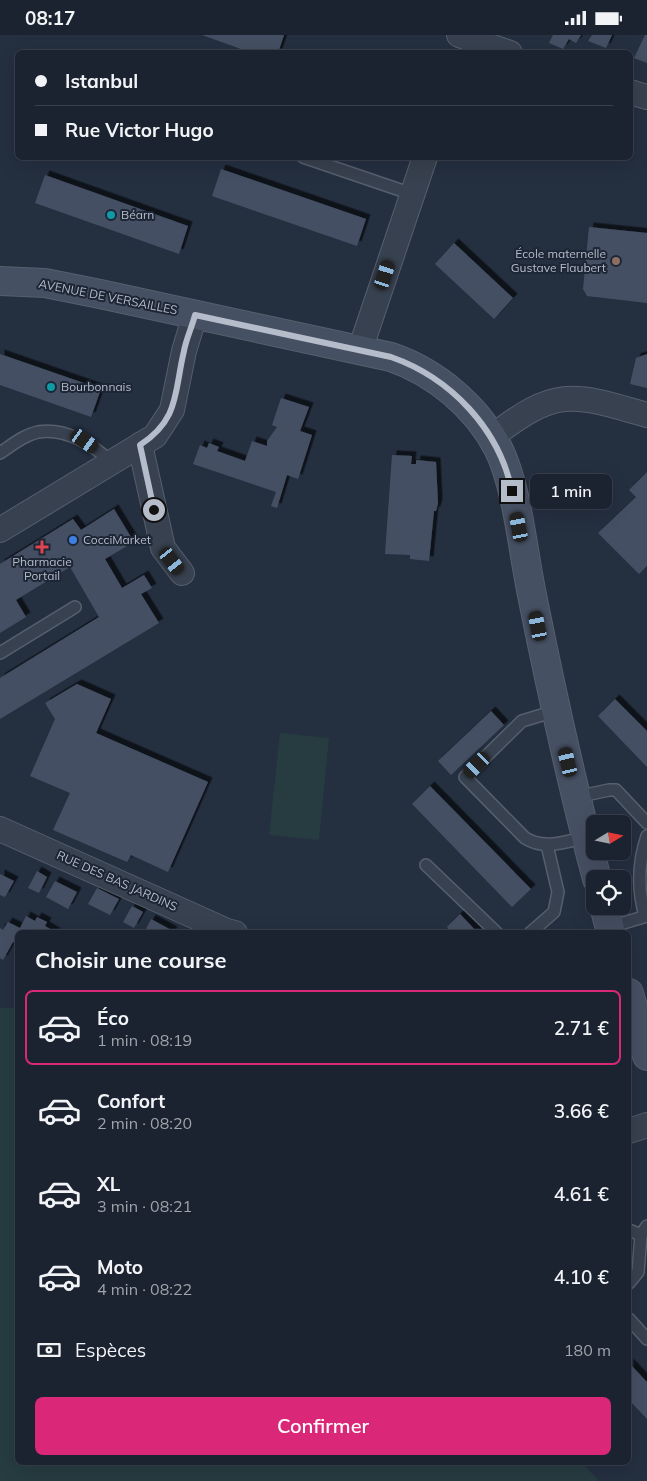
<!DOCTYPE html>
<html lang="fr">
<head>
<meta charset="utf-8">
<style>
	:root { --surface:#1b2330; --page:#242b38; --text:#f1f3f6; --muted:#a0a4ab; --line:#39404c; --accent:#db2777 }
	body { margin:0; font-family:Mulish,sans-serif; background:var(--page); color:var(--text); height:100vh; display:flex; flex-direction:column; font-size:19px; white-space:nowrap }
	* { box-sizing:border-box; margin:0 }
	p { font-size:16px; color:var(--muted) }
	.icon { flex:none; width:28px; height:28px; fill:none; stroke:currentColor; stroke-width:2; stroke-linecap:round; stroke-linejoin:round }
	.map { position:relative; flex:1; overflow:hidden }
	.details { position:absolute; left:15px; top:895px; width:616px; height:535px; display:flex; flex-direction:column; background:var(--surface); border-radius:8px; box-shadow:0 5px 20px #0002,0 0 0 1px var(--line) }
	.details>* { flex:none }
	.banner { position:absolute; left:15px; top:15px; width:618px; height:110px; border-radius:8px; box-shadow:0 5px 20px #0002,0 0 0 1px var(--line); display:grid; align-content:center; height:110px; padding:0 20px; background:var(--surface) }
	.needle { width:32px; rotate:80deg }
	.tools { position:absolute; left:586px; top:780px; display:grid; gap:10px }
	.tools a { display:grid; place-items:center; width:45px; height:45px; border-radius:8px; background:var(--surface); box-shadow:0 5px 20px #0002,0 0 0 1px var(--line); font-size:25px }
	.end { position:absolute; width:22px; height:22px; margin:-11px; border:6px solid #b5bcca; background:#111; box-shadow:0 0 0 2px #111 }
	.from { border-radius:50% }
	.bubble { position:absolute; height:35px; border-radius:8px; background:var(--surface); box-shadow:0 5px 20px #0002,0 0 0 1px var(--line); font-size:16px; font-weight:600; line-height:35px; text-align:center }
	.car { position:absolute; width:15px; height:30px; margin:-15px -8px; border-radius:6px; box-shadow:0 0 4px 1px #0007; background:linear-gradient(#222 24%,#8ab4d8 0 40%,#222 0 76%,#8ab4d8 0 86%,#222 0) }
	.banner b { display:flex; align-items:center; gap:18px; height:48px; font-size:19px }
	.banner b+b { border-top:1px solid var(--line) }
	.banner i { width:12px; height:12px; background:var(--text) }
	ul { padding:0; list-style:none }
	li { display:flex; align-items:center; gap:15px; height:75px; margin:0 10px 8px; padding:0 10px; border:2px solid transparent; border-radius:8px }
	li div { flex:1 }
	li b { display:block; font-size:19px }
	li em { font-style:normal; font-weight:600 }
	li.selected { border-color:var(--accent) }
	li>.icon { width:45px; height:45px; stroke-width:1.5 }
	h2 { padding:0 20px; font-size:22px; line-height:60px }
	.pay { display:flex; align-items:center; gap:12px; height:55px; padding:0 20px; font-size:19px }
	.pay p { margin-inline-start:auto }
	.action { display:flex; gap:10px; margin-top:auto; padding:10px 20px }
	.action a { flex:1; height:58px; border-radius:8px; background:var(--accent); color:#fff; font-size:20px; font-weight:600; line-height:58px; text-align:center }
	.status { display:flex; justify-content:space-between; align-items:center; height:35px; padding:0 25px; background:var(--surface); direction:ltr }
	.status svg { height:14px; fill:currentColor }
	.map>svg:first-child { display:block }
	.green { fill:#263c41 }
	.building { fill:#455064; filter:url(#shadow) }
	.lines { fill:none; stroke-linecap:round; stroke-linejoin:round }
	.lane-casing { stroke:#565f6d; stroke-width:14 }
	.street-casing { stroke:#565f6d; stroke-width:26 }
	.secondary-casing { stroke:#565f6d; stroke-width:30 }
	.lane { stroke:#38414f; stroke-width:11 }
	.street { stroke:#38414f; stroke-width:24 }
	.secondary { stroke:#465063; stroke-width:28 }
	.route { stroke:#b5bcca; stroke-width:6 }
	.culture-dot { fill:#0f9aa8; stroke:#1d2635; stroke-width:2 }
	.education-dot { fill:#8d6e63; stroke:#1d2635; stroke-width:2 }
	.shop-dot { fill:#3f7fe0; stroke:#1d2635; stroke-width:2 }
	.health-dot { fill:#e0444e; stroke:#1d2635; stroke-width:2 }
	.labels { text-anchor:middle; stroke-width:4; stroke-linejoin:round; paint-order:stroke }
	.poi-label { font-size:12px; fill:#b5bcca; stroke:#1d2635; text-anchor:start }
	.street-label { font-size:12px; fill:#b5bcca; stroke:#1d2635 }
</style>
</head>
<body>
<div class="status"><b>08:17</b><svg viewBox="0 0 49 12"><path d="M0 12V9h3v3zM5 12V6h3v6zM10 12V3h3v9zM15 12V0h3v12zM26 1h20v11H26zM47 4h2v5h-2z"/></svg></div>
<div class="map">
<svg width="647" height="1446" viewBox="0 0 647 1446">
	<defs>
		<filter id="shadow"><feDropShadow dx="4.5" dy="-4.5" stdDeviation="0" flood-color="#0009"/></filter>
	</defs>
	<rect width="100%" height="100%" fill="#242f40"/>
	<g class="green">
		<polygon points="280,698 329,703 319,805 269,800"/>
		<polygon points="0,973 18,973 18,1428 582,1428 599,1446 0,1446"/>
	</g>
	<g class="building">
		<polygon points="202,0 284,0 278,18 252,18"/>
		<polygon points="553,0 581,0 576,8 569,4 563,14 549,8"/>
		<polygon points="592,0 612,0 606,13 588,6"/>
		<polygon points="645,0 647,0 647,28 634,23"/>
		<polygon points="221,134 366,184 357,211 212,161"/>
		<polygon points="45,140 188,191 179,219 35,168"/>
		<polygon points="589,192 647,198 647,268 587,261 583,254"/>
		<polygon points="454,208 513,263 494,284 435,229"/>
		<polygon points="0,319 101,354 91,382 0,350"/>
		<polygon points="647,319 647,353 630,349 636,323"/>
		<polygon points="281,363 309,372 300,396 312,400 298,444 287,440 277,473 271,471 276,457 193,429 200,410 207,413 209,408 219,412 217,416 245,426 252,406 267,411 267,406 277,392 272,390"/>
		<polygon points="392,420 412,421 411,429 416,429 416,425 436,427 438,468 436,476 434,476 429,526 410,524 410,520 385,519"/>
		<polygon points="647,437 647,531 639,539 598,498 636,462 629,455"/>
		<polygon points="114,474 134,507 105,524 122,553 144,540 152,553 141,559 159,588 0,684 0,643 99,582 70,532 16,565 26,582 0,598 0,529 73,484 81,495"/>
		<polygon points="77,649 111,664 96,698 208,747 168,837 131,820 127,827 53,795 70,758 30,741 55,684 45,668"/>
		<polygon points="615,664 647,696 647,732 598,681"/>
		<polygon points="491,676 504,690 451,740 438,726"/>
		<polygon points="430,751 531,854 512,872 412,769"/>
		<polygon points="37,836 47,842 39,858 28,853"/>
		<polygon points="0,839 14,846 5,862 0,860"/>
		<polygon points="55,846 77,857 68,874 46,862"/>
		<polygon points="97,853 119,864 110,880 88,869"/>
		<polygon points="132,871 143,877 134,893 123,887"/>
		<polygon points="460,879 478,898 452,898 447,892"/>
		<polygon points="26,881 35,886 37,882 47,887 45,891 57,898 18,898 18,909 13,907 3,925 0,923 0,893 3,895 8,887 20,893"/>
		<polygon points="151,884 173,896 172,898 144,898"/>
		<polygon points="629,1328 647,1347 647,1384 629,1365"/>
	</g>
	<g class="lines">
		<g class="lane-casing">
			<g id="lane">
				<polyline points="303,122 412,159"/>
				<path d="M 0,418 C 12,410 24,400 38,397 C 65,392 94,410 112,428"/>
				<polyline points="0,618 75,572"/>
				<path d="M 555,676 L 522,686 L 465,742 L 525,803 C 544,815 565,807 586,802"/>
				<polyline points="576,762 609,755 616,755 647,788"/>
				<polyline points="426,830 497,898"/>
				<path d="M 645,881 C 637,853 638,828 647,801"/>
				<polyline points="610,892 647,881"/>
				<polyline points="530,898 554,877 558,857 547,810"/>
				<polyline points="629,1195 641,1200 647,1191"/>
				<polyline points="629,1248 638,1237 641,1200"/>
				<polyline points="629,1284 647,1304"/>
			</g>
		</g>
		<g class="street-casing">
			<g id="street">
				<polyline points="459,0 510,18"/>
				<polyline points="630,57 647,62"/>
				<polyline points="360,315 425,122"/>
				<path d="M 492,402 C 556,352 572,358 647,380"/>
				<polyline points="140,410 163,513 182,538"/>
				<polyline points="0,495 155,401 172,375 184,316 195,280"/>
				<polyline points="0,794 227,896 235,898"/>
				<polyline points="629,1096 647,1090"/>
			</g>
		</g>
		<g class="secondary-casing">
			<g id="secondary">
				<path d="M 0,246 L 45,248 L 100,259 L 391,322 C 435,337 476,371 498,413 C 517,450 523,517 532,560 C 551,655 572,750 597,844"/>
				<polyline points="604,871 611,898"/>
				<polyline points="629,958 647,1021"/>
			</g>
		</g>
		<use href="#lane" class="lane"/>
		<use href="#street" class="street"/>
		<use href="#secondary" class="secondary"/>
	</g>
	<g class="lines">
		<path class="route" d="M 154,475 L 140,410 C 180,384 174,357 184,316 C 186,304 192,292 195,280 L 391,322 C 451,343 499,394 512,456"/>
	</g>
	<g class="culture-dot">
		<circle cx="111" cy="180" r="5"/>
		<circle cx="51" cy="352" r="5"/>
	</g>
	<circle class="education-dot" cx="616" cy="226" r="5"/>
	<circle class="shop-dot" cx="73" cy="505" r="5"/>
	<path class="health-dot" d="M39.5 504.5h5v5h5v5h-5v5h-5v-5h-5v-5h5z"/>
	<g class="labels">
		<g class="poi-label">
			<text x="121" y="184">Béarn</text>
			<text x="606" y="223" text-anchor="end">École maternelle<tspan x="606" dy="14">Gustave Flaubert</tspan></text>
			<text x="61" y="356">Bourbonnais</text>
			<text x="83" y="509">CocciMarket</text>
			<text x="42" y="531" text-anchor="middle">Pharmacie<tspan x="42" dy="14">Portail</tspan></text>
		</g>
		<g class="street-label">
			<text transform="translate(108 262) rotate(11)" y="4">AVENUE DE VERSAILLES</text>
			<text transform="translate(117 846) rotate(24)" y="4">RUE DES BAS JARDINS</text>
		</g>
	</g>
</svg>
<div class="tools">
<a><svg class="needle" viewBox="-14 -14 28 28"><path d="M0-13l5 13h-10z" fill="#e53935"/><path d="M0 13l5-13h-10z" fill="#a0a4ab"/></svg></a>
<a><svg class="icon" aria-label="locate" viewBox="0 0 24 24"><circle cx="12" cy="12" r="6"/><path d="M12 2v4M12 18v4M2 12h4M18 12h4"/></svg></a>
</div>
<i class="end from" style="left:154px;top:475px"></i>
<i class="end" style="left:512px;top:456px"></i>
<div class="bubble" style="left:530px;top:439px;width:82px">1 min</div>
<i class="car" style="left:385px;top:240px;rotate:18deg"></i>
<i class="car" style="left:85px;top:406px;rotate:125deg"></i>
<i class="car" style="left:519px;top:492px;rotate:349deg"></i>
<i class="car" style="left:172px;top:526px;rotate:143deg"></i>
<i class="car" style="left:538px;top:591px;rotate:349deg"></i>
<i class="car" style="left:568px;top:727px;rotate:347deg"></i>
<i class="car" style="left:477px;top:730px;rotate:225deg"></i>
<div class="banner">
<b><i class="from"></i>Istanbul</b>
<b><i></i>Rue Victor Hugo</b>
</div>
<section class="details">
<h2>Choisir une course</h2>
<ul>
<li class="selected"><svg class="icon" aria-label="car" viewBox="0 0 24 24"><path d="M5 17H2v-5l4-1 3-4h7l3 4 3 1v5h-3M9 17h6M6 11h13"/><circle cx="7" cy="17" r="2"/><circle cx="17" cy="17" r="2"/></svg><div><b>Éco</b><p>1 min · 08:19</p></div><em>2.71 €</em></li>
<li><svg class="icon" aria-label="car" viewBox="0 0 24 24"><path d="M5 17H2v-5l4-1 3-4h7l3 4 3 1v5h-3M9 17h6M6 11h13"/><circle cx="7" cy="17" r="2"/><circle cx="17" cy="17" r="2"/></svg><div><b>Confort</b><p>2 min · 08:20</p></div><em>3.66 €</em></li>
<li><svg class="icon" aria-label="car" viewBox="0 0 24 24"><path d="M5 17H2v-5l4-1 3-4h7l3 4 3 1v5h-3M9 17h6M6 11h13"/><circle cx="7" cy="17" r="2"/><circle cx="17" cy="17" r="2"/></svg><div><b>XL</b><p>3 min · 08:21</p></div><em>4.61 €</em></li>
<li><svg class="icon" aria-label="car" viewBox="0 0 24 24"><path d="M5 17H2v-5l4-1 3-4h7l3 4 3 1v5h-3M9 17h6M6 11h13"/><circle cx="7" cy="17" r="2"/><circle cx="17" cy="17" r="2"/></svg><div><b>Moto</b><p>4 min · 08:22</p></div><em>4.10 €</em></li>
</ul>
<div class="pay"><svg class="icon" aria-label="cash" viewBox="0 0 24 24"><path d="M3 7h18v10H3z"/><circle cx="12" cy="12" r="2"/></svg>Espèces<p>180 m</p></div>
<div class="action"><a>Confirmer</a></div>
</section>
</div>
</body>
</html>
